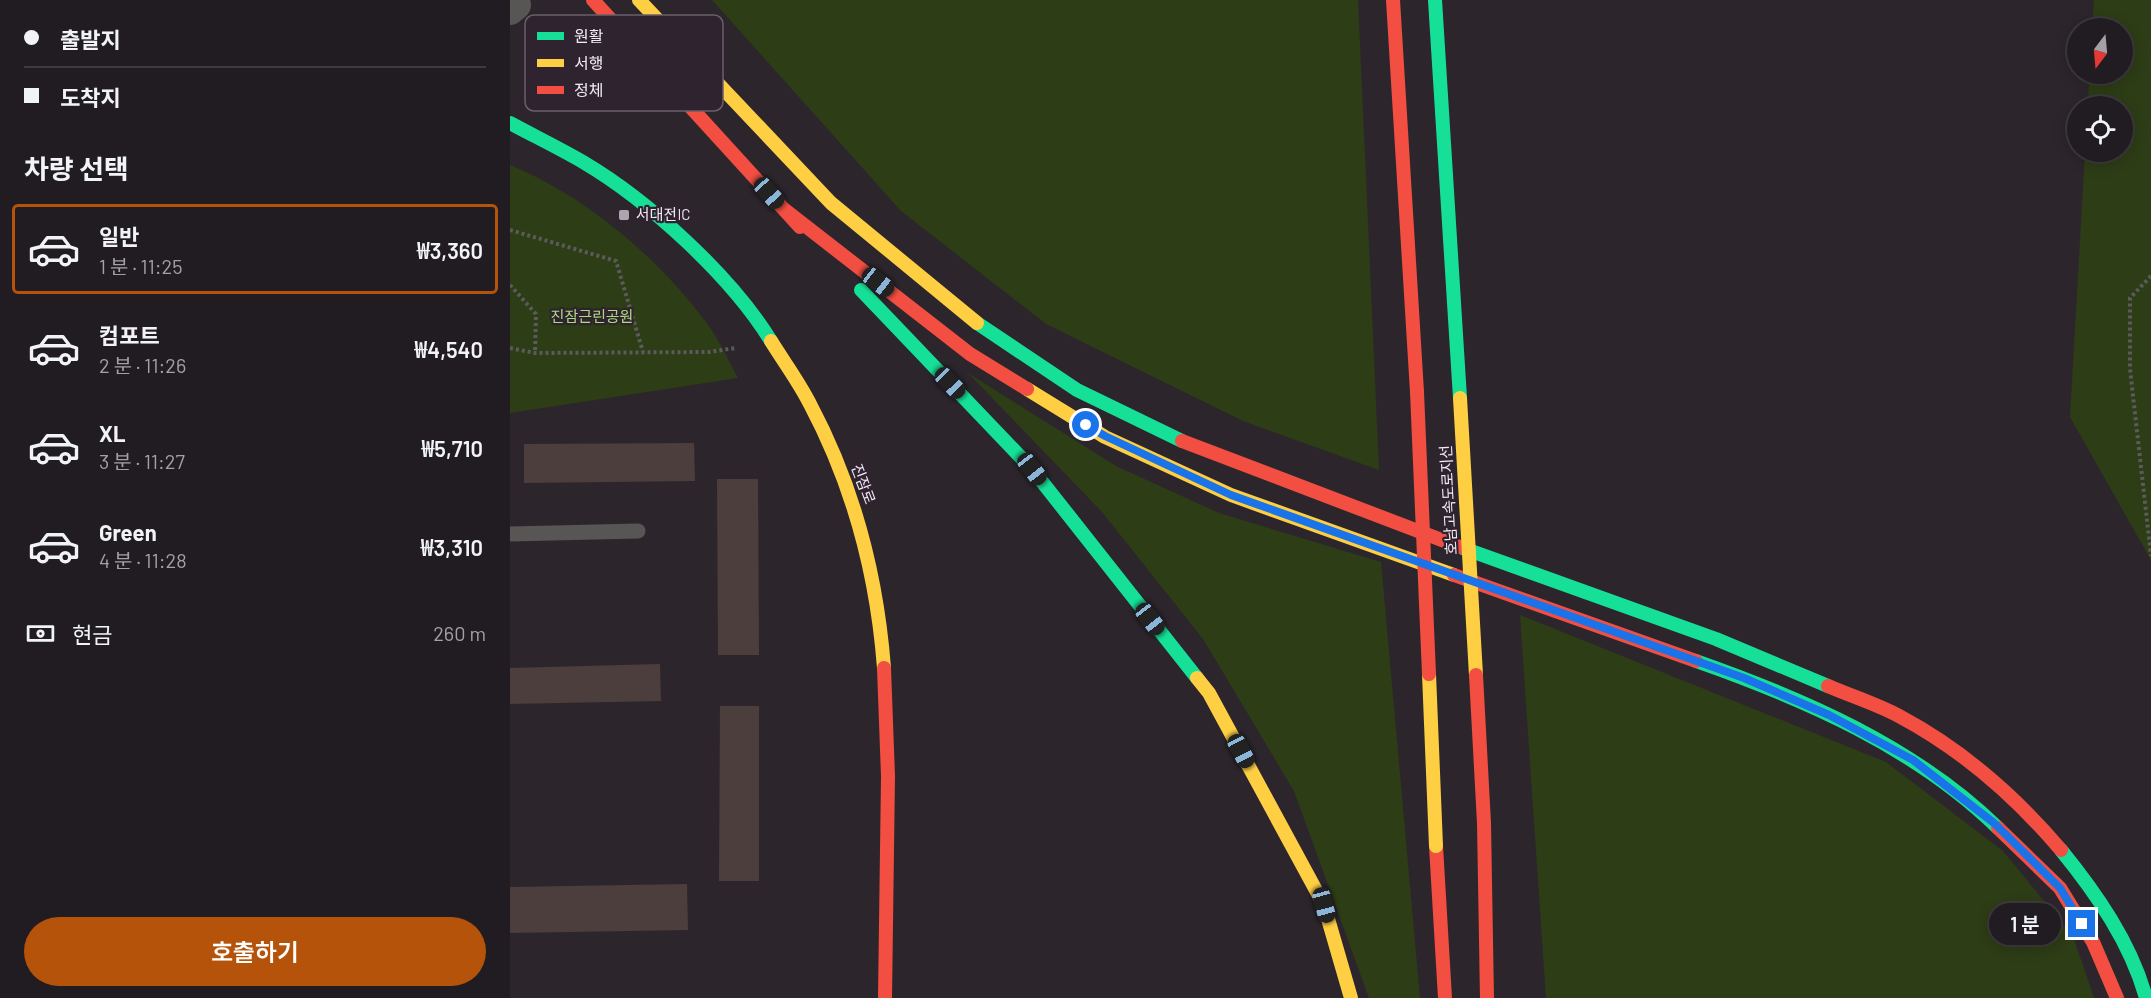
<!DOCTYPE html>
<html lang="ko">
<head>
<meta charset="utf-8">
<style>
	:root { --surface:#211c21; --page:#2d292e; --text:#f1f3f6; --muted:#a2a1a5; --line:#3e3a3f; --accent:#b45309 }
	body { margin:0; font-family:Barlow,"Noto Sans KR",sans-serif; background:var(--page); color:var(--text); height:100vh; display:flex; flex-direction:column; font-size:22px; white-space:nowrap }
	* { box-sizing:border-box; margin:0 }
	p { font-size:20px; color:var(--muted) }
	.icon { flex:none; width:33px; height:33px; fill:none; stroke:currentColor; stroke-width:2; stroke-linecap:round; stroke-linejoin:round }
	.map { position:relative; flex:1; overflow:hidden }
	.drawer { display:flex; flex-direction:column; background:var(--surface); width:510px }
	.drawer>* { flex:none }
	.banner { display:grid; align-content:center; height:132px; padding:0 24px; background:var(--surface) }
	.needle { width:39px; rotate:196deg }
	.fabs { position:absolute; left:1557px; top:18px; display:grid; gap:12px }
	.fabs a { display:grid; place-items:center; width:66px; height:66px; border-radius:50%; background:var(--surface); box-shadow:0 3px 15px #0003,0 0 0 2px var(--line); font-size:30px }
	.end { position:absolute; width:27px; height:27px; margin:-14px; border:8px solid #1a73e8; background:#fff; box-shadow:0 0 0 3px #fff }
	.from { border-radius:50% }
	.bubble { position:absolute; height:42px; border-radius:21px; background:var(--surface); box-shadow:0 3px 15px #0003,0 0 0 2px var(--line); font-size:20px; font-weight:600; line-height:42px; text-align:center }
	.car { position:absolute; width:18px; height:36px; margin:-18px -9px; border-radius:8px; box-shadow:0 0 4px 2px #0007; background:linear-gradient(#222 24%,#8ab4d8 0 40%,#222 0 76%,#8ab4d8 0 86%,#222 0) }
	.banner b { display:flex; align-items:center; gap:21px; height:57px; font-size:22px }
	.banner b+b { border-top:2px solid var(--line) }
	.banner i { width:15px; height:15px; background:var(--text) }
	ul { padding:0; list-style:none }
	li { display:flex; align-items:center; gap:18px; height:90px; margin:0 12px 9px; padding:0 12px; border:3px solid transparent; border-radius:6px }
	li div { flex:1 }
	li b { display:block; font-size:22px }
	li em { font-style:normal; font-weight:600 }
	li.current { border-color:var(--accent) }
	li>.icon { width:54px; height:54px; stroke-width:1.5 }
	h2 { padding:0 24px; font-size:27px; line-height:72px }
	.pay { display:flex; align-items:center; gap:15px; height:66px; padding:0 24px; font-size:22px }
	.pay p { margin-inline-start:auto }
	.action { display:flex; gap:12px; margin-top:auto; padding:12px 24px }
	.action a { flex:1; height:69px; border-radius:36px; background:var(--accent); color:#fff; font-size:24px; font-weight:600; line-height:69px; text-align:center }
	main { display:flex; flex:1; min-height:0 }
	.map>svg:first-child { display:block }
	.green { fill:#2d3d16 }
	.building { fill:#4c3e3c }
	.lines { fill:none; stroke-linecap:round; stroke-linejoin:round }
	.path { stroke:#5d5a5c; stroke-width:4; stroke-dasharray:3 3; stroke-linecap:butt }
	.lane { stroke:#585555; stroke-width:15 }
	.street { stroke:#585555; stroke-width:30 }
	.fast { stroke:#16e098; stroke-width:14 }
	.slow { stroke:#ffcf43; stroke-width:14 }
	.jam { stroke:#f24e42; stroke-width:14 }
	.slow-bridge { stroke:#ffcf43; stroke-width:14 }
	.jam-bridge { stroke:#f24e42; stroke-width:14 }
	.route { stroke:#1a73e8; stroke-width:8 }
	.poi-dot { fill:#ada5ad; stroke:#2f232f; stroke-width:2 }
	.labels { text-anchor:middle; stroke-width:4.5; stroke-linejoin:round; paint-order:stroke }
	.poi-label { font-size:15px; fill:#f2eaf3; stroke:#2f232f; text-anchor:start }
	.park-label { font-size:15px; fill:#adda7c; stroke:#2f232f }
	.street-label { font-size:15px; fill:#f2eaf3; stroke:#2f232f }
	.key { fill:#2f232f; stroke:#6a5f6a; stroke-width:1.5 }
	.key-label { font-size:16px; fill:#f2eaf3 }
</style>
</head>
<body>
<main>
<section class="drawer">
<div class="banner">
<b><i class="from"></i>출발지</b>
<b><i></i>도착지</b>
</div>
<h2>차량 선택</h2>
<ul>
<li class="current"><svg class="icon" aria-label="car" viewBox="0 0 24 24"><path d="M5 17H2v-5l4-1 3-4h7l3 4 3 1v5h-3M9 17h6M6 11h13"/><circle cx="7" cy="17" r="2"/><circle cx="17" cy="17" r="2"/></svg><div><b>일반</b><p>1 분 · 11:25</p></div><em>₩3,360</em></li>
<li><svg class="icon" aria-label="car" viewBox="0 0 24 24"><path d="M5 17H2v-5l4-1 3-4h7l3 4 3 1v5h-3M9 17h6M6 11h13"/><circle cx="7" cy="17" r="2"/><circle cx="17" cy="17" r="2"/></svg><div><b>컴포트</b><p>2 분 · 11:26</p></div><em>₩4,540</em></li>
<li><svg class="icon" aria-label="car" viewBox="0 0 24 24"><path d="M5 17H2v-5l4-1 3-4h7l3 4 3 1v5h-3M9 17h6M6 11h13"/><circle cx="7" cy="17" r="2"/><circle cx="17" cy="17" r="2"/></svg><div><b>XL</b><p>3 분 · 11:27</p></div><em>₩5,710</em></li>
<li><svg class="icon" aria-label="car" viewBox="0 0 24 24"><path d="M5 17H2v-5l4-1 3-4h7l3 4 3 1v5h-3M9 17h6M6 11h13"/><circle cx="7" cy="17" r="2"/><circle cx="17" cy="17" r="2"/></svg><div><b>Green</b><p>4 분 · 11:28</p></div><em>₩3,310</em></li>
</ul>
<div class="pay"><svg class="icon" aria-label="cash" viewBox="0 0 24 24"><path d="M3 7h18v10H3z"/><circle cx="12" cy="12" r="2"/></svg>현금<p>260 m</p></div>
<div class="action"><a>호출하기</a></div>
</section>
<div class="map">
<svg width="1641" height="998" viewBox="0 0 1641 998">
	<rect width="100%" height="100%" fill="#2c262c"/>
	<g class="green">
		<polygon points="202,0 848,0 869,470 733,421 536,324 391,211"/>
		<polygon points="1584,0 1641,0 1641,560 1560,417 1575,152 1612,152 1612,106 1578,106 1579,74 1612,74 1612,28 1582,28"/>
		<path d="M 0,165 C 77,197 146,256 196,322 C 209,339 218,360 228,378 L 0,413 Z"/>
		<polygon points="458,373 606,466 709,513 871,562 910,998 859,998 784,791 693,639 592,512"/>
		<polygon points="1010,615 1376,762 1493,851 1563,936 1584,998 1036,998"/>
	</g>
	<g class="building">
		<polygon points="184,443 185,481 14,483 14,444"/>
		<polygon points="207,479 248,479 249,655 208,655"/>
		<polygon points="150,664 151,701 0,704 0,668"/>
		<polygon points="210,706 249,706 249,881 209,881"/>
		<polygon points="177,884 178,930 0,933 0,887"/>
	</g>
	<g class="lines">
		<g class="path">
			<polyline points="0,230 106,261 133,352"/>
			<polyline points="1641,276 1620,298 1620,369 1641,556"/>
			<polyline points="0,285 26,314 25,353"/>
			<polyline points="0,348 25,353 199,352 226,348"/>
		</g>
		<polyline class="lane" points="0,534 128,531"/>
		<polyline class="street" points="0,10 6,5"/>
		<g class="fast">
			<polyline points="925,0 950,398"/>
			<path d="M 0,123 C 24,136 49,148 73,162 C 139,201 221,276 261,341"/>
			<polyline points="351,290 522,469 687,678"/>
			<polyline points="467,323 567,390 672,441"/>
			<polyline points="950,547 1206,639 1318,686"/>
			<path d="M 1186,661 C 1294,699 1405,747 1488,828"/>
			<path d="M 1551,850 C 1586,893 1621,943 1636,998"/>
		</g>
		<g class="slow">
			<polyline points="129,0 321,203 467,323"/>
			<path d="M 261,341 C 274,362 289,382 300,404 C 343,485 367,576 374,668"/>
			<polyline points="517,389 595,437 721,495 944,575"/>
			<polyline points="687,678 699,693 814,905 841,998"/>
		</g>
		<g class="jam">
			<polyline points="83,0 290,227"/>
			<polyline points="883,0 907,392"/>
			<polyline points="275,210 460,354 517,389"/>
			<polyline points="672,441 950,547"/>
			<polyline points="944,575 1186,661"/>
			<polyline points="374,668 378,776 375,998"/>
			<path d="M 1318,686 C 1341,696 1367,704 1389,716 C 1451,749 1506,797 1551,850"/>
			<polyline points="974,823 977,998"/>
			<polyline points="1488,828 1550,888 1583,942 1607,998"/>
			<polyline points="926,846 935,998"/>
		</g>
		<g class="slow-bridge">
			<polyline points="950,398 966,675"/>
			<polyline points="919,674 926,846"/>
		</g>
		<g class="jam-bridge">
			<polyline points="907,392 919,674"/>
			<polyline points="966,675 974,823"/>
		</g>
	</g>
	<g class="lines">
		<polyline class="route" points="576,425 595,436 721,495 1234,678 1319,715 1403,760 1484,823 1550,888 1572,924"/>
	</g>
	<rect class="poi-dot" x="108" y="209" width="12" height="12" rx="3"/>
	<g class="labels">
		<g class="poi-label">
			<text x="126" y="220">서대전IC</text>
		</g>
		<g class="park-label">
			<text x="82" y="322">진잠근린공원</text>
		</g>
		<g class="street-label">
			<text transform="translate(353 484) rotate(69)" y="5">진잠로</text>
			<text transform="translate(939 500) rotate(-93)" y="5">호남고속도로지선</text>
		</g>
	</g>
	<rect x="15" y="15" width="198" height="96" rx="9" class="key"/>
	<rect x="27" y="32" width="27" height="8" fill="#16e098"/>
	<rect x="27" y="59" width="27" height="8" fill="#ffcf43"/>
	<rect x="27" y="86" width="27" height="8" fill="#f24e42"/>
	<g class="key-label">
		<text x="64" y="42">원활</text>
		<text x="64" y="69">서행</text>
		<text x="64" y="96">정체</text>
	</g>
</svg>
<div class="fabs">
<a><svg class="needle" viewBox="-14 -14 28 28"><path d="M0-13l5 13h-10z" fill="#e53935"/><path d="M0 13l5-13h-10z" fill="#a2a1a5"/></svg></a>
<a><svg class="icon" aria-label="locate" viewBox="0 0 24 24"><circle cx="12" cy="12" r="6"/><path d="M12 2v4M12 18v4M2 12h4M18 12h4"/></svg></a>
</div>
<i class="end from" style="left:576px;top:425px"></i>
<i class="end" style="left:1572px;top:924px"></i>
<div class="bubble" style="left:1479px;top:903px;width:72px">1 분</div>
<i class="car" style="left:259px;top:193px;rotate:138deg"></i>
<i class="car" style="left:368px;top:282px;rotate:128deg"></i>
<i class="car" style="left:440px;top:383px;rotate:136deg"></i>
<i class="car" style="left:522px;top:469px;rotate:142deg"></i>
<i class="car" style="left:640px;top:619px;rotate:142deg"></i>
<i class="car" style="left:731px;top:751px;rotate:152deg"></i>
<i class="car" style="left:814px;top:905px;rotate:165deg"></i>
</div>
</main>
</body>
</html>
